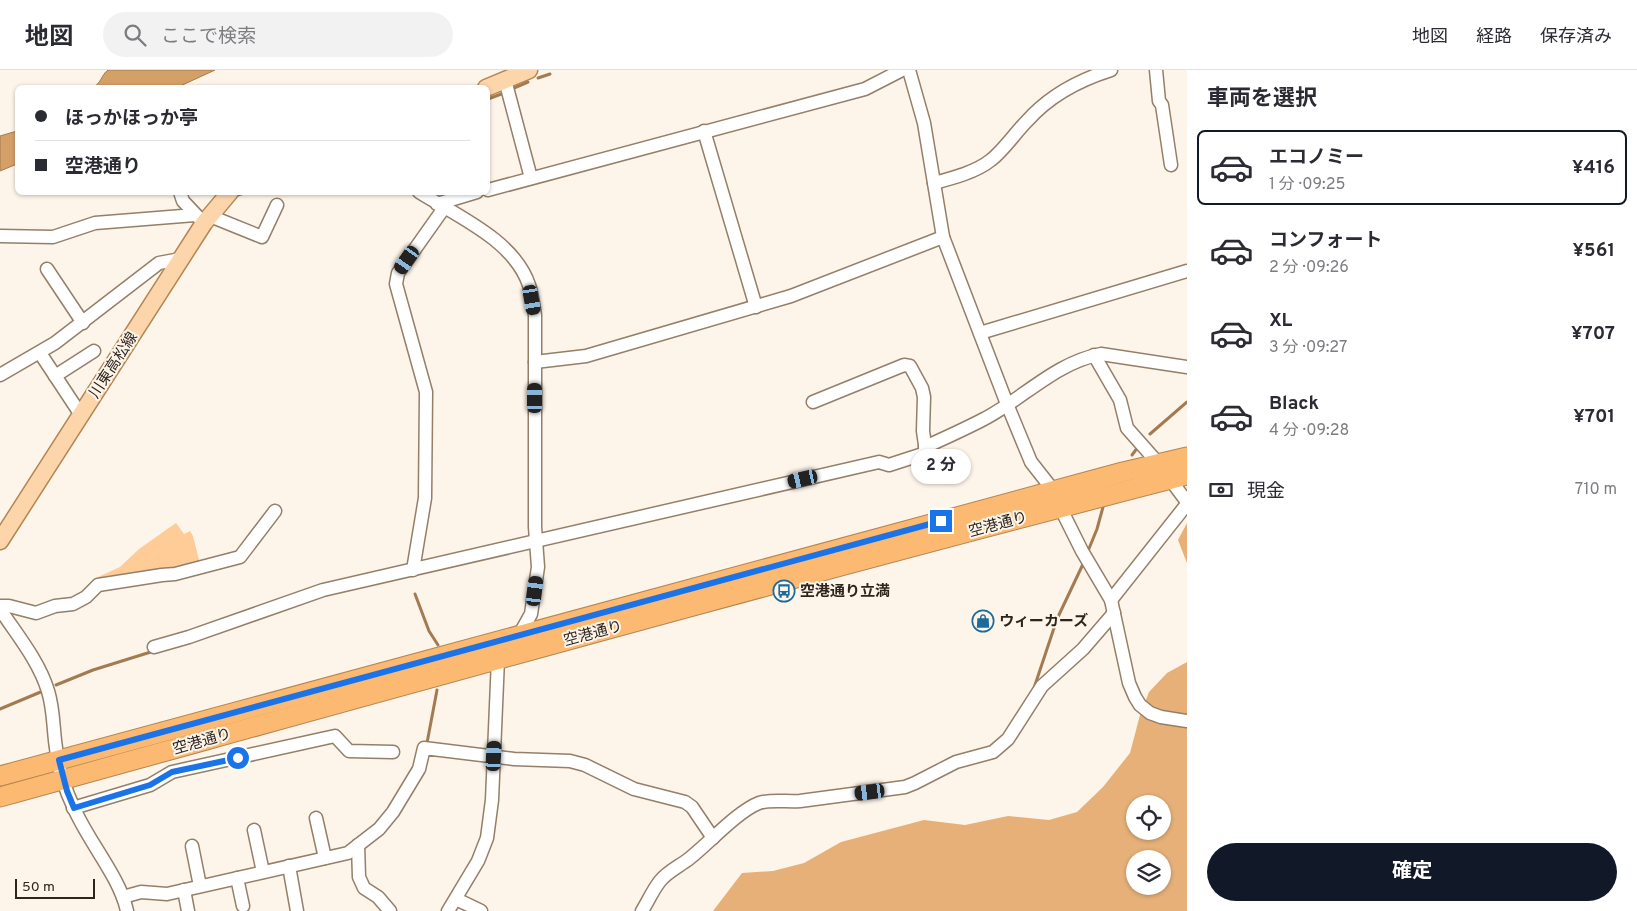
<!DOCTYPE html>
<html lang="ja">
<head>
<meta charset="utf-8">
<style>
	:root { --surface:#fff; --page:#f2f2f3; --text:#2b2b33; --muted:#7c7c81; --line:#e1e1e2; --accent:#111827 }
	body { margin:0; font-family:Overpass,"Noto Sans JP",sans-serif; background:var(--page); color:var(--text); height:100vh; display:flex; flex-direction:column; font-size:19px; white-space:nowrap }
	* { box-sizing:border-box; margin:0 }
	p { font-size:16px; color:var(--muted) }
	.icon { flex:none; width:28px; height:28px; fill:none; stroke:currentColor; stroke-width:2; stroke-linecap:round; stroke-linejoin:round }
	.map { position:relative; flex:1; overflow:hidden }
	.details { display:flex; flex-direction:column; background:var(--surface); width:450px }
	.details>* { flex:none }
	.hud { position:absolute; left:15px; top:15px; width:475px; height:110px; border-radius:8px; box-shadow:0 1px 4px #0004; display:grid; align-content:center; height:110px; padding:0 20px; background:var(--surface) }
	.tools { position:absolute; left:1126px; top:725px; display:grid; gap:10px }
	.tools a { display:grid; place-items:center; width:45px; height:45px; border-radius:50%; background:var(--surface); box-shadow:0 1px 4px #0004; font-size:25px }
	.scale { position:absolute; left:15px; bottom:12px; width:80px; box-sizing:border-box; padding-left:5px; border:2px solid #2d241c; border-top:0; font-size:14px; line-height:18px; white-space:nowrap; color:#2d241c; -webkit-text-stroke:4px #fdf4ea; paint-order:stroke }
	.end { position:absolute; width:22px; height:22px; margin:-11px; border:6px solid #1a73e8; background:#fff; box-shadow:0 0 0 2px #fff }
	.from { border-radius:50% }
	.bubble { position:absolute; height:35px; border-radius:18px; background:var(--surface); box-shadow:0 1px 4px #0004; font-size:16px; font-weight:700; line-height:35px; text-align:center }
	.car { position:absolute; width:15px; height:30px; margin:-15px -8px; border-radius:6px; box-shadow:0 0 4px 1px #0007; background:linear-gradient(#222 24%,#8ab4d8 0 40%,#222 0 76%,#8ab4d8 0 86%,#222 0) }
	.hud b { display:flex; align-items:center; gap:18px; height:48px; font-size:19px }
	.hud b+b { border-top:1px solid var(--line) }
	.hud i { width:12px; height:12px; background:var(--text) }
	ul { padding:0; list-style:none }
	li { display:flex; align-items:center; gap:15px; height:75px; margin:0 10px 8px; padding:0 10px; border:2px solid transparent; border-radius:8px }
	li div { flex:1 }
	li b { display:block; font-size:19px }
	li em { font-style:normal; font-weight:700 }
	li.selected { border-color:var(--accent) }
	li>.icon { width:45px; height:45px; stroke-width:1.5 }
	h2 { padding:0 20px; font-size:22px; line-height:60px }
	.pay { display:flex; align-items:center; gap:12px; height:55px; padding:0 20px; font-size:19px }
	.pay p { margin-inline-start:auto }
	.button { display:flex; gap:10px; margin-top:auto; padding:10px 20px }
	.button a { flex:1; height:58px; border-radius:30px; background:var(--accent); color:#fff; font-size:20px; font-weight:700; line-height:58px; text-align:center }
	header { display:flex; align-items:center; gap:30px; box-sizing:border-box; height:70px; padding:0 25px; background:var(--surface); border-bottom:1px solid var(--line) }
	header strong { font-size:24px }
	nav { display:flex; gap:28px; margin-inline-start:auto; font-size:18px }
	.search { width:350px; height:45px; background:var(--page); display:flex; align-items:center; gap:12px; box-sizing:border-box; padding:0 18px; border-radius:28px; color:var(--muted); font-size:19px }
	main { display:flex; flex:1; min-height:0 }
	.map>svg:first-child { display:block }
	.green { fill:#ffcb97 }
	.forest { fill:#e6b078; fill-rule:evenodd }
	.water { fill:#d5a068; stroke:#a37b51 }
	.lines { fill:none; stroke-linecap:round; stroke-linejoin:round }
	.stream { stroke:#a37b51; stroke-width:3 }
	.minor-casing { stroke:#947f69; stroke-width:15 }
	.major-casing { stroke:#b48553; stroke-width:19 }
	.highway-casing { stroke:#b48553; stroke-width:21 }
	.minor { stroke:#fff; stroke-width:12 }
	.major { stroke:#fdd5aa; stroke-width:16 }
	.highway { stroke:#fcb971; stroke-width:19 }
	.route { stroke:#1a73e8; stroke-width:6 }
	.labels { text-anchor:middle; stroke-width:4; stroke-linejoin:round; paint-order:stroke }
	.street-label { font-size:15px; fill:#2d241c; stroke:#fdf4ea }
	.poi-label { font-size:15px; font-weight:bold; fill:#2d241c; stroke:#fdf4ea; text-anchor:start }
</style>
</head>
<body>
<header>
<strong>地図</strong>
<div class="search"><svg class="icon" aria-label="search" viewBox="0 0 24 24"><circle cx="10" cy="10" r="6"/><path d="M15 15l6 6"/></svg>ここで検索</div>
<nav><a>地図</a><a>経路</a><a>保存済み</a></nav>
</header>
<main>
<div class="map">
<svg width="1187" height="841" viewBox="0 0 1187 841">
	<rect width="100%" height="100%" fill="#fdf4ea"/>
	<polygon class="green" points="176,453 184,464 190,461 193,466 200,494 99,513 98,507 120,497 139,479"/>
	<g class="forest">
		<polygon points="1187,453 1187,493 1178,470"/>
		<path d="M 1187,592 L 1187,841 L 713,841 L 742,803 L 773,801 L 804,793 L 841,772 L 924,750 L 965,755 L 1008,746 L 1049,750 L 1077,742 L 1103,717 L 1130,683 L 1140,645 L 1149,622 L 1167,603 ZM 1135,734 L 1162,734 L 1162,761 L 1135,761 ZM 1135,789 L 1162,789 L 1162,816 L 1135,816 Z"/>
	</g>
	<g class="water">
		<path d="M 108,0 L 215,0 L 178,17 L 93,17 C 101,14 101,5 108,0 Z"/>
		<polygon points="17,61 17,94 0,101 0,66"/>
	</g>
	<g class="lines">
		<g class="stream">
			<polyline points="538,8 550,4"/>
			<polyline points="514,18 528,12"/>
			<polyline points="488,29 504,23"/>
			<polyline points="235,126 247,122"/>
			<polyline points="1150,364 1187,332"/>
			<polyline points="1132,385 1138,377"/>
			<polyline points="1088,481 1097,459 1103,437"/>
			<polyline points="415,524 429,561 438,575"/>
			<polyline points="56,615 93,600 154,581"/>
			<polyline points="1034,618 1057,549 1084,492"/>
			<polyline points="0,639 43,621"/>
			<polyline points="427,673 437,620"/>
		</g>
		<g class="minor-casing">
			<g id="minor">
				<polyline points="909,0 924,53 943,167 1007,334 1031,392 1053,420 1060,437 1082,481 1111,530 1129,613 1135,627 1140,635 1150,643 1161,647 1187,651"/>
				<polyline points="1156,0 1159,31 1162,35 1171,95"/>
				<polyline points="505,10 531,108"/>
				<polyline points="704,61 756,237"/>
				<path d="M 934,113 C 953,108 976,102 991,90 C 1003,81 1016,62 1027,51 C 1050,25 1079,10 1111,0"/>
				<polyline points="488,120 865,19 902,0"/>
				<polyline points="180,122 183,131 199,148"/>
				<path d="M 419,122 C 457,146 514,170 529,215 C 532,224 533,235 535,245 L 535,457 L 538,497 L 531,544 L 517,569"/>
				<polyline points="437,134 477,122"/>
				<polyline points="210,146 262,167 277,135"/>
				<polyline points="0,166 53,167 95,153 195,145"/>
				<polyline points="47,199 83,253"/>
				<polyline points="980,263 1187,201"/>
				<polyline points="40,283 81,345"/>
				<polyline points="1094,285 1120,330 1127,358 1158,393 1187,432"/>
				<polyline points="535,292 586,286 791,226 943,167"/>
				<polyline points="0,305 55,273 159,193 180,189"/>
				<polyline points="55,306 94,281"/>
				<path d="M 925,377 C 945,368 965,359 984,349 C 1024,328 1055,293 1101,284 L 1187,297"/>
				<polyline points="413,500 425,428 426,322 396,214 398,203 444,138"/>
				<polyline points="1111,530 1187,434"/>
				<polyline points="0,536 9,536 36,543 55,536 73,534 86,527 98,515 162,505 175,504 240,487 275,441"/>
				<path d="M 0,539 C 17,565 39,591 48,621 C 54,640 53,659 56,678 C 58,697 65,719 73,736 C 87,770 120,807 127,841"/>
				<polyline points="154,577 189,567 323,520 879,392 889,395 923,384 926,382 923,361 924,327 922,318 910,296 904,295 813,332"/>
				<polyline points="73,738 150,715 172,702 335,666 349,681 393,682"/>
				<polyline points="316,748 325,788"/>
				<polyline points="254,760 263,802"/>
				<polyline points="358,775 359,807 364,818 378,827 390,841"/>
				<polyline points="192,776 200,816"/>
				<polyline points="289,796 297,841"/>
				<polyline points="237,808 243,836"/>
				<polyline points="184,820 188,841"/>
				<polyline points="123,827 141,822 167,824 348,783 379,759 393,742 419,699 424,678 514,689 570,691 585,695 634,719 685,732 692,737 713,768"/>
				<polyline points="456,829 481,841"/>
				<polyline points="448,841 478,791 487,768 492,730 498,589 501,585"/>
				<path d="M 642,841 C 648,831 653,820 660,811 C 668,801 680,796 690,788 C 709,773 738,741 759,733 C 770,729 787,732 800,731 L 905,717 L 915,713 L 956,692 L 993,682 L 1008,669 L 1042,616 L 1083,579 L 1114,543"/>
			</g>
		</g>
		<g class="major-casing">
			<g id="major">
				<polyline points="486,18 529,0"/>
				<polyline points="0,471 204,153 230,122"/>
			</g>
		</g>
		<g class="highway-casing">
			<g id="highway">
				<polyline points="0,706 1123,402 1187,387"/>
				<path d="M 0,727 C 395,618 790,507 1187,405"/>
			</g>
		</g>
		<use href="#minor" class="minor"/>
		<use href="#major" class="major"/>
		<use href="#highway" class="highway"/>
	</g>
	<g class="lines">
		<polyline class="route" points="238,688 172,702 150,715 74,738 67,721 59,690 941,451"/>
	</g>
	<defs>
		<g id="bus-ring" transform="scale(1.125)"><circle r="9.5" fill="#fdf4ea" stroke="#1d6b9d" stroke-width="1.5"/><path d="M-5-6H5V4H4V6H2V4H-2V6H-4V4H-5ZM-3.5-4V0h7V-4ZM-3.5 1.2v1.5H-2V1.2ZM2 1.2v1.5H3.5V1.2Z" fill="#1d6b9d"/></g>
		<g id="shop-ring" transform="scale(1.125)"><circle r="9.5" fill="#fdf4ea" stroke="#1d6b9d" stroke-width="1.5"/><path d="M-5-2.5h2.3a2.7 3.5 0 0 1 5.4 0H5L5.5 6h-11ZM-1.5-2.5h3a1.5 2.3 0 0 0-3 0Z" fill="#1d6b9d"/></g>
	</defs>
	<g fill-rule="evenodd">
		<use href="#bus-ring" x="784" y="521"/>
		<use href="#shop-ring" x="983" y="551"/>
	</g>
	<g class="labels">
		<g class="street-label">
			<text transform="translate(113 295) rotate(-57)" y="5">川東高松線</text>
			<text transform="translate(998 454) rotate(-15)" y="5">空港通り</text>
			<text transform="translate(593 563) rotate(-15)" y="5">空港通り</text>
			<text transform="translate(202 671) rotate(-16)" y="5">空港通り</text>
		</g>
		<g class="poi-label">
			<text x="800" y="526">空港通り立満</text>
			<text x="999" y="556">ウィーカーズ</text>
		</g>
	</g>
</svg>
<div class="tools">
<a><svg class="icon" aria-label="locate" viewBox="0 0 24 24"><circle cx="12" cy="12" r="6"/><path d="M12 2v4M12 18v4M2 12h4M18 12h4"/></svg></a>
<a><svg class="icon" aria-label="layers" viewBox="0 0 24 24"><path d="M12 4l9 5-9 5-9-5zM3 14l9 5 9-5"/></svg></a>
</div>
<div class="scale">50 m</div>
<i class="end from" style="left:238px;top:688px"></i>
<i class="end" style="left:941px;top:451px"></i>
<div class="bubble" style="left:911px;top:379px;width:60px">2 分</div>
<i class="car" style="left:407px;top:190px;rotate:215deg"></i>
<i class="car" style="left:532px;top:230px;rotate:170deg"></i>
<i class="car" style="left:535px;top:328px;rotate:0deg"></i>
<i class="car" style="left:803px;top:409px;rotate:257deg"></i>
<i class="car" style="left:535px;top:521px;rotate:7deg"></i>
<i class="car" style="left:494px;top:686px;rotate:3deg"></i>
<i class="car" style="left:870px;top:722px;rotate:263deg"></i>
<div class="hud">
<b><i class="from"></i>ほっかほっか亭</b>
<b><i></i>空港通り</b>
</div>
</div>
<section class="details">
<h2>車両を選択</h2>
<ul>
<li class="selected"><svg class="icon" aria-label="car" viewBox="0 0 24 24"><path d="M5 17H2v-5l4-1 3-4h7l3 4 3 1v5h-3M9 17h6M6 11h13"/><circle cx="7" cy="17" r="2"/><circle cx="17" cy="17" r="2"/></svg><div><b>エコノミー</b><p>1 分 · 09:25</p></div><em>¥416</em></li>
<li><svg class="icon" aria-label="car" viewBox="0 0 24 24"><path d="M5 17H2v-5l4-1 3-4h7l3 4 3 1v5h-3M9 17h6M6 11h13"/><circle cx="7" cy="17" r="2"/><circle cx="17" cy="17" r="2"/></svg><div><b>コンフォート</b><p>2 分 · 09:26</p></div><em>¥561</em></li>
<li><svg class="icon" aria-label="car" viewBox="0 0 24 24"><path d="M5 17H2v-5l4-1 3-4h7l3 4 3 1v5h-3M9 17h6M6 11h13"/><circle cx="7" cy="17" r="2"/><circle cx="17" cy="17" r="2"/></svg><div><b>XL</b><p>3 分 · 09:27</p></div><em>¥707</em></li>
<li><svg class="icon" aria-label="car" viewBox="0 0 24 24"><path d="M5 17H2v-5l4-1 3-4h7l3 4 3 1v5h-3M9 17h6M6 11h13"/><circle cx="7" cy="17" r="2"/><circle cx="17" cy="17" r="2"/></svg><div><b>Black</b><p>4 分 · 09:28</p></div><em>¥701</em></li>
</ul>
<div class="pay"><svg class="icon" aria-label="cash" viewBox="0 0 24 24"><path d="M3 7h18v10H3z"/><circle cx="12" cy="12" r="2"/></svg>現金<p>710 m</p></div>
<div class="button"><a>確定</a></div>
</section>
</main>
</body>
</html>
